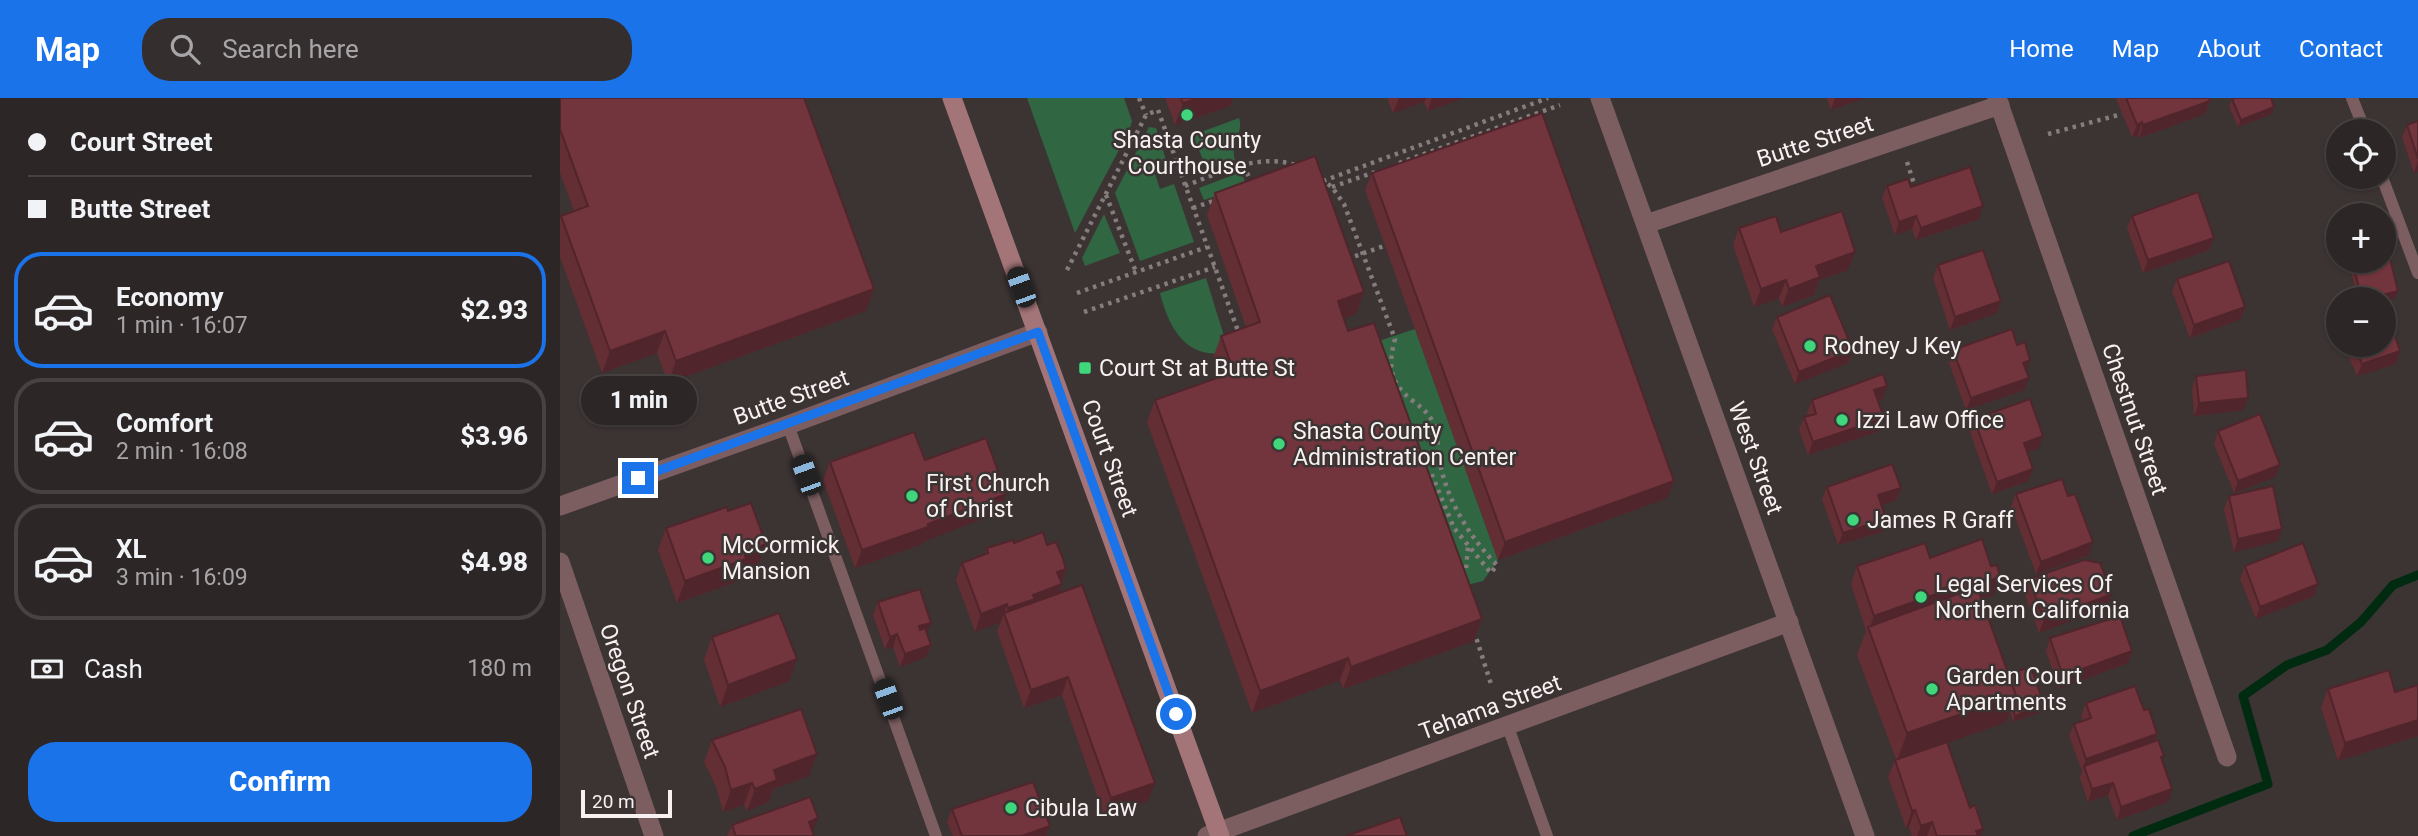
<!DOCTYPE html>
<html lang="en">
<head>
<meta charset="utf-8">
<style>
	:root { --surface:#2d2626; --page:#352e2e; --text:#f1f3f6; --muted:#a7a5a7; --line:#484343; --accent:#1a73e8 }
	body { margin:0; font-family:Roboto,sans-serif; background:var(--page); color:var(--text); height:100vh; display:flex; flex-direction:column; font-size:26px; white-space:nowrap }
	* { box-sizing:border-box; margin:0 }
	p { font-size:23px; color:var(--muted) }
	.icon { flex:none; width:38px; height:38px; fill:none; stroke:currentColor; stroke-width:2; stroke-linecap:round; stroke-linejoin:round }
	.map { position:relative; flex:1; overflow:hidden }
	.side { display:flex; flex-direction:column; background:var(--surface); width:560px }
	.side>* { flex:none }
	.hud { display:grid; align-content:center; height:154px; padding:0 28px; background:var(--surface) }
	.controls { position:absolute; left:1766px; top:21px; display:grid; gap:14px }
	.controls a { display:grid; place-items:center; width:70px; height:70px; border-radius:50%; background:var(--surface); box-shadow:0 2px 5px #0004,0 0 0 2px var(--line); font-size:35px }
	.scale { position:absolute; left:21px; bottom:18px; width:91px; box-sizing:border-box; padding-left:7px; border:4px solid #f7f1f2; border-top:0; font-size:19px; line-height:24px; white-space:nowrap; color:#f7f1f2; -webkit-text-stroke:5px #3c3333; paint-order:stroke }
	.end { position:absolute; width:32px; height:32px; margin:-16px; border:9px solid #1a73e8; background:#fff; box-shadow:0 0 0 4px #fff }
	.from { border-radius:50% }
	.bubble { position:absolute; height:49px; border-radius:24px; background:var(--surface); box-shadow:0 2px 5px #0004,0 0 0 2px var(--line); font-size:23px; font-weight:800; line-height:49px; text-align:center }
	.car { position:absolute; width:21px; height:42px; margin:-21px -10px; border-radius:9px; box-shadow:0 0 5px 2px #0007; background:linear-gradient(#222 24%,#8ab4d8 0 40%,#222 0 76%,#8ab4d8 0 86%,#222 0) }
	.hud b { display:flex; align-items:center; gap:24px; height:66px; font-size:26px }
	.hud b+b { border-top:2px solid var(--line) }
	.hud i { width:18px; height:18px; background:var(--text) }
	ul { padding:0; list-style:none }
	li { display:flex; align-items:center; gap:21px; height:116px; margin:0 14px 10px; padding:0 14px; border:4px solid var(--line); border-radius:28px }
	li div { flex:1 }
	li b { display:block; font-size:26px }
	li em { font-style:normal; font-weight:800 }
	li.selected { border-color:var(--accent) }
	li>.icon { width:63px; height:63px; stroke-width:1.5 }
	.pay { display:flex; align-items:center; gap:18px; height:77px; padding:0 28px; font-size:26px }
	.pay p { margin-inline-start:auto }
	.button { display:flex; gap:14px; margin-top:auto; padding:14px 28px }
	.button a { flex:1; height:80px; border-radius:28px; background:var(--accent); color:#fff; font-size:28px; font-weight:800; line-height:80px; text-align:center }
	header { display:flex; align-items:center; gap:42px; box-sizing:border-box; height:98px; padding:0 35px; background:var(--accent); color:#fff }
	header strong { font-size:33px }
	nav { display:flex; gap:38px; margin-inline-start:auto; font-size:24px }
	.search { width:490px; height:63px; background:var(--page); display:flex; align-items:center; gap:18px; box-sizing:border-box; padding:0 24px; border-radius:28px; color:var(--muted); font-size:26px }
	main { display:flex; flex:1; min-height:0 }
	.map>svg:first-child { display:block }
	.green { fill:#306642 }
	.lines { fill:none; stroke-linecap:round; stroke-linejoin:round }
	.stream { stroke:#002b11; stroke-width:9 }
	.path { stroke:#857d7d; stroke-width:4.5; stroke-dasharray:3.5 5; stroke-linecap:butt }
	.service { stroke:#7c5e61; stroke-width:12 }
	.minor { stroke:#7c5e61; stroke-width:19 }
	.tertiary { stroke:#7c5e61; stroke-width:19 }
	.secondary { stroke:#a37578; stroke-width:19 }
	.wall { fill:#632e34 }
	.shaded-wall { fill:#50252b }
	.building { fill:#73353d; stroke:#50252b; stroke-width:2 }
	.route { stroke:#1a73e8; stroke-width:9 }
	.poi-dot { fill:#40d77c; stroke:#3c3333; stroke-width:2.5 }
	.labels { text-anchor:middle; stroke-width:5; stroke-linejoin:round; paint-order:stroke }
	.poi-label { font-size:23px; fill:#f7f1f2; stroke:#3c3333; text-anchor:start }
	.street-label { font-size:23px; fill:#f7f1f2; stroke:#3c3333 }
</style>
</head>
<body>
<header>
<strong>Map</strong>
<div class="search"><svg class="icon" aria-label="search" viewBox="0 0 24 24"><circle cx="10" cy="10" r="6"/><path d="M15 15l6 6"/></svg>Search here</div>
<nav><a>Home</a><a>Map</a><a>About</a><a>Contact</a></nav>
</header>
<main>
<section class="side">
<div class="hud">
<b><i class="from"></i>Court Street</b>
<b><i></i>Butte Street</b>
</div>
<ul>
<li class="selected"><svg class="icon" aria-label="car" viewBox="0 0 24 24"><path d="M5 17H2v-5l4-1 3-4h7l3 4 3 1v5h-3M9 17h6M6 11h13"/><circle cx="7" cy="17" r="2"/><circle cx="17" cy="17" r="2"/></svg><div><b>Economy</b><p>1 min · 16:07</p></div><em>$2.93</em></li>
<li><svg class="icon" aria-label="car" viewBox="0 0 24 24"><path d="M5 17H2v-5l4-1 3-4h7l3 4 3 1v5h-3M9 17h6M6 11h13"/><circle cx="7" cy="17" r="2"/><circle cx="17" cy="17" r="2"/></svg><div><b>Comfort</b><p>2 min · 16:08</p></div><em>$3.96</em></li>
<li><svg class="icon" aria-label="car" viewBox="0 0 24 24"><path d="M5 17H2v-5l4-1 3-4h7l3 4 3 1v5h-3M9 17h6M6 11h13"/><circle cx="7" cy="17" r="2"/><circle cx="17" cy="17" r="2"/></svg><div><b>XL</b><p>3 min · 16:09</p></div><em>$4.98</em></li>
</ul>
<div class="pay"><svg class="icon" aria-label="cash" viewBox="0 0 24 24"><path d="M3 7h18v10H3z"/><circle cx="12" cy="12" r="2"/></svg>Cash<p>180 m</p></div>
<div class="button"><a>Confirm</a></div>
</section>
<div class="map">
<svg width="1858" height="738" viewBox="0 0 1858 738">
	<rect width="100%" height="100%" fill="#3c3333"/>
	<g class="green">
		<polygon points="467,0 564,0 572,23 569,33 515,135"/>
		<path d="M 679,20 C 684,35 670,47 675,62 L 647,72 L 633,37 Z"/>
		<polygon points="589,29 596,30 607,65 593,70 600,91 614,86 634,144 580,163 555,95"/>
		<polygon points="681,74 687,88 644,102 639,90"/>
		<polygon points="544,116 560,155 525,168 522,160"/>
		<path d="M 646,180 L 669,254 C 627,263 609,231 600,195 Z"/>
		<polygon points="855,231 938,462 923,483 895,490 806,247"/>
	</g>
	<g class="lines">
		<polyline class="stream" points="1573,738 1708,686 1683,598 1727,567 1767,552 1801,524 1833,487 1858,477"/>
		<g class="path">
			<polyline points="579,0 586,17"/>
			<polyline points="1488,36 1562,16"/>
			<polyline points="1347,64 1356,92"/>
			<polyline points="839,65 1000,7"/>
			<polyline points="684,67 691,85"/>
			<path d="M 761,81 L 772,89 L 784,106 L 835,241 C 828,267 829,285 853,303 C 862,310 870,316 874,327 C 879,340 877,356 881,370 C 889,405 911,441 937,467 L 931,475 L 894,430 L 871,375"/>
			<polyline points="763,83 988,0"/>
			<path d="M 625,88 C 662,74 699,54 739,68"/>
			<polyline points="772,89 815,74"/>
			<polyline points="546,97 576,174"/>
			<polyline points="633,110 656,102"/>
			<polyline points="787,161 824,148"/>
			<polyline points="507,172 586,17 598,12 678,233"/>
			<polyline points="517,195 647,149"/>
			<polyline points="524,214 655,169"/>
			<polyline points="903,478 906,471 908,449"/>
			<polyline points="914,533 931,586"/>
		</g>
		<g class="service">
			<polyline points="1792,0 1805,33"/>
			<polyline points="1822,79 1858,175"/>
			<polyline points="228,327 376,738"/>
			<polyline points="948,629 987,738"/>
		</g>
		<g class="minor">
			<polyline points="1437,0 1667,659"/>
			<polyline points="1086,126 1440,7"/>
			<polyline points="0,464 94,738"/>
		</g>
		<g class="tertiary">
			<polyline points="1040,0 1305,738"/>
			<polyline points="0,408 228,327 478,234"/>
			<polyline points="647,738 1229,524"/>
		</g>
		<polyline class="secondary" points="392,0 660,738"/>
	</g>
	<g class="wall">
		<polygon points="0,0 314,191 306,213 108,285 97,255 42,275 0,159 0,120 1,118 14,113 0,75"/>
		<polygon points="605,0 673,0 670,8 615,27"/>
		<polygon points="827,0 904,0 868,13 864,4 833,15"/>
		<polygon points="1267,0 1305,0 1271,12"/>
		<polygon points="1556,0 1649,0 1650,3 1645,16 1579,40 1578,37 1572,39"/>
		<polygon points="1672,1 1712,16 1678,29 1669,8"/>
		<polygon points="1858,23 1858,73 1854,75 1842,39 1847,27"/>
		<polygon points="812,75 1107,400 938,462 805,92"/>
		<polygon points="1327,88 1351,89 1419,121 1356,142 1352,131 1335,137 1322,100"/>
		<polygon points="655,95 804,194 796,216 784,220 788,233 922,521 914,543 783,591 780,582 692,615 587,324 595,302 660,279 653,260 661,238 686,229 647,117"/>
		<polygon points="1572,118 1654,140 1649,152 1583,175 1567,130"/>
		<polygon points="1179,130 1221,134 1288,172 1259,182 1254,197 1222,209 1219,200 1194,209 1173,147"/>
		<polygon points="1788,163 1824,163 1838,193 1836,199 1824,201 1798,201"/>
		<polygon points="1378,167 1441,203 1437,215 1390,232 1373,180"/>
		<polygon points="1617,181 1685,209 1681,221 1630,240 1612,193"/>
		<polygon points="1217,219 1293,252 1288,265 1235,286 1212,231"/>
		<polygon points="1457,247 1470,262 1466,273 1464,292 1406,312 1389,265 1393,252"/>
		<polygon points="1784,247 1824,247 1836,266 1797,278"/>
		<polygon points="1636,278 1683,312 1634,318 1632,290"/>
		<polygon points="1323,301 1318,303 1320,333 1248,357 1239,332 1244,319 1248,318 1247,315 1252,302"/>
		<polygon points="1414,321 1479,350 1467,354 1473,371 1468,383 1432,396 1410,334"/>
		<polygon points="1658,333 1720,367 1715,379 1674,395 1654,346"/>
		<polygon points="365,362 440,414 363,444 362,446 295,470 263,382 270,364"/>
		<polygon points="1267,389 1341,390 1336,402 1321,407 1322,434 1278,447 1262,401"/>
		<polygon points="1456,396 1508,398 1529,457 1476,476 1451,408"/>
		<polygon points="1669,398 1718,443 1674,454 1664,411"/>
		<polygon points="168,413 198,468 181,474 178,483 117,505 98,452 106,430"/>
		<polygon points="454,445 487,447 506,471 499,495 595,685 588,703 544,718 502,597 464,610 437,533 441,524 415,534 396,482 402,465 425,456 427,450"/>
		<polygon points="1370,460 1434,497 1421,501 1448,576 1484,607 1482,614 1453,624 1450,614 1446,624 1387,645 1421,738 1352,738 1349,729 1346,730 1328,679 1335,662 1336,661 1297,557 1306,533 1291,486 1297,468"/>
		<polygon points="1685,468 1758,486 1754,498 1696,521 1680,481"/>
		<polygon points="1469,481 1552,496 1547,509 1479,535 1464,494"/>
		<polygon points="318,504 367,536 371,547 366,559 340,569 333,549 325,551 313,517"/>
		<polygon points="152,539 229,583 160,609 144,561"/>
		<polygon points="1490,540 1572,553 1568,565 1499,591 1486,553"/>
		<polygon points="1858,587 1858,638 1778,663 1761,609 1768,591 1835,594"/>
		<polygon points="1526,605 1584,612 1597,636 1595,644 1604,658 1602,663 1608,704 1557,722 1548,697 1528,704 1520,680 1522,673 1509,638 1514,626 1523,623 1521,618"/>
		<polygon points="152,642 249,678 213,691 209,704 187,713 184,707 163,714 157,691 144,664"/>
		<polygon points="392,711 486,738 393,738 387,724"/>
		<polygon points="172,727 253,734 254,738 167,738"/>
	</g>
	<g class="shaded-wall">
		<polygon points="638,0 673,0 670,8 615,27 623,5"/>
		<polygon points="839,0 866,0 864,4 833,15"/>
		<polygon points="872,0 904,0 868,13"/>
		<polygon points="1275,0 1305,0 1271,12"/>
		<polygon points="1650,3 1645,16 1579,40 1583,27"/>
		<polygon points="1714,9 1712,16 1678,29 1681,22"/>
		<polygon points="1582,24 1578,37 1572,39 1577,27"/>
		<polygon points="1858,63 1858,73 1854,75"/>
		<polygon points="1423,108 1419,121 1356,142 1361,130"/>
		<polygon points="1356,118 1352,131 1335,137 1339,124"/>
		<polygon points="1654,140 1649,152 1583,175 1588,162"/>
		<polygon points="1295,154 1288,172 1259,182 1254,197 1222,209 1229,191 1256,168"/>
		<polygon points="1226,182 1219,200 1194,209 1201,191"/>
		<polygon points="314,191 306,213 108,285 116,263"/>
		<polygon points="1838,193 1836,199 1824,203 1824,201 1806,201"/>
		<polygon points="804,194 796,216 770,225 778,203"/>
		<polygon points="1441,203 1437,215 1390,232 1395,219"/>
		<polygon points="1685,209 1681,221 1630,240 1634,227"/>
		<polygon points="105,233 97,255 42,275 50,253"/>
		<polygon points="1293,252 1288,265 1235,286 1239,274"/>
		<polygon points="1840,253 1836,266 1797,278 1802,266"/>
		<polygon points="1470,262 1466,275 1463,265"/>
		<polygon points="1469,280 1464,292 1406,312 1411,300"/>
		<polygon points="1327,288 1323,301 1309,305 1314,292"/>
		<polygon points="1688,300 1683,312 1634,318 1639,305"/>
		<polygon points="1324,320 1320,333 1248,357 1253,344"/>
		<polygon points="1483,338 1479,350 1459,357 1464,345"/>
		<polygon points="1720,367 1715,379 1674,395 1678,383"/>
		<polygon points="1473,371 1468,383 1432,396 1437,384"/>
		<polygon points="1114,383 1107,400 938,462 945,444"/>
		<polygon points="1341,390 1336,402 1313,410 1318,397"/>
		<polygon points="446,396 440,414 363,444 362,446 295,470 302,452"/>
		<polygon points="1326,421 1322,434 1278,447 1283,435"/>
		<polygon points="1722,431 1718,443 1674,454 1678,441"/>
		<polygon points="1533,444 1529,457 1476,476 1481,464"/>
		<polygon points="206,446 198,468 181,474 178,483 117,505 125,483 184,454"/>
		<polygon points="506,471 496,504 445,519 448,510 473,497 497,474"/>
		<polygon points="1440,479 1434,497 1396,510 1402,492"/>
		<polygon points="1400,484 1394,502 1309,532 1314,518 1381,491"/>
		<polygon points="1758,486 1754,498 1696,521 1700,509"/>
		<polygon points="1552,496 1547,509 1479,535 1484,522"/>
		<polygon points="447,506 441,524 415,534 421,516"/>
		<polygon points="922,521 914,543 783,591 791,569"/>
		<polygon points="371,525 366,538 355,540 359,528"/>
		<polygon points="337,536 333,549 325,551 330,539"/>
		<polygon points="371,547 366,559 340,569 345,556"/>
		<polygon points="1572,553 1568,565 1499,591 1503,578"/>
		<polygon points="788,560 780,582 692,615 700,593"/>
		<polygon points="237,561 229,583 160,609 168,587"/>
		<polygon points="508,579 502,597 464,610 471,592"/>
		<polygon points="1456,597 1446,624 1337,663 1347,635"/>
		<polygon points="1484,607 1482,614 1453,624 1455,618"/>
		<polygon points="1858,622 1858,638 1778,663 1785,645"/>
		<polygon points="1597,636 1593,648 1524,668 1522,673 1526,661"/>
		<polygon points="257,656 249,678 213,691 209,704 187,713 195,691 214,672"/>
		<polygon points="192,685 184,707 163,714 171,692"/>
		<polygon points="595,685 588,703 544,718 551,700"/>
		<polygon points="1553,685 1548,697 1528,704 1532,691"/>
		<polygon points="1612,691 1608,704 1557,722 1561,709"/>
		<polygon points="1355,712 1349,729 1346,730 1352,713"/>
		<polygon points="258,720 251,738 249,724"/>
		<polygon points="1372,724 1367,738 1357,738 1361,728"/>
		<polygon points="490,728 486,738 462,738"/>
		<polygon points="1423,731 1421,738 1414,738 1416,733"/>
	</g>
	<g class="building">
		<polygon points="0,0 244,0 314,191 116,263 105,233 50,253 1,118 28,108 0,31"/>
		<polygon points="621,0 638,0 623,5"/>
		<polygon points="1566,0 1649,0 1650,3 1583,27 1582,24 1577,27"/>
		<polygon points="1675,0 1711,0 1714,9 1681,22 1672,1"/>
		<polygon points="982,15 1114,383 945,444 812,75"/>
		<polygon points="1858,23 1858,61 1847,27"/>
		<polygon points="755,58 804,194 778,203 788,233 814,225 922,521 791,569 788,560 700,593 595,302 674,274 661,238 700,224 655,95"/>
		<polygon points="1410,69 1423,108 1361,130 1356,118 1339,124 1327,88 1348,81 1351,89"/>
		<polygon points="1638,94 1654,140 1588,162 1572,118"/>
		<polygon points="1282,113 1295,154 1256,168 1260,179 1229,191 1226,182 1201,191 1179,130 1216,118 1221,134"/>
		<polygon points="1824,136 1838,193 1806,201 1802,201 1792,163 1824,163"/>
		<polygon points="1423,152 1441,203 1395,219 1378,167"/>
		<polygon points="1669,163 1685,209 1634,227 1617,181"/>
		<polygon points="1270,197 1293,252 1239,274 1217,219"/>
		<polygon points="1826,212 1840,253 1802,266 1794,247 1824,247 1824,213"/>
		<polygon points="1452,231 1457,247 1465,244 1470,262 1463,265 1469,280 1411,300 1393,252"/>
		<polygon points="1686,272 1688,300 1639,305 1636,278"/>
		<polygon points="1323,276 1327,288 1314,292 1324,320 1253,344 1244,319 1256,316 1252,302"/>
		<polygon points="1470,301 1483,338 1464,345 1473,371 1437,384 1414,321"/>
		<polygon points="1700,316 1720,367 1678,383 1658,333"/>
		<polygon points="354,334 365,362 426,340 446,396 368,426 368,429 302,452 270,364"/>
		<polygon points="1332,366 1341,390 1318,397 1326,421 1283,435 1267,389"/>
		<polygon points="1502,381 1508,398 1515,396 1533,444 1481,464 1456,396"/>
		<polygon points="1713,388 1722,431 1678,441 1669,398"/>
		<polygon points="191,405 206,446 184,454 186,461 125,483 106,430 167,409 168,413"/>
		<polygon points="483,434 487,447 496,444 502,458 506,471 497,474 502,486 473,497 475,501 448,510 447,506 421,516 402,465 428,455 427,450 453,442 454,445"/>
		<polygon points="1422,441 1431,468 1437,467 1440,479 1402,492 1400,484 1381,491 1382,494 1314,518 1297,468 1365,445 1370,460"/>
		<polygon points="1743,445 1758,486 1700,509 1685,468"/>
		<polygon points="1524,462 1540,465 1552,496 1484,522 1469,481"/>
		<polygon points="522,487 595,685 551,700 508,579 471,592 444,515"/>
		<polygon points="1417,489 1456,597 1347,635 1308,529"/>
		<polygon points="360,491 371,525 359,528 360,532 365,530 371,547 345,556 337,536 330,539 318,504"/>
		<polygon points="219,515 237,561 168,587 152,539"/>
		<polygon points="1560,518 1572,553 1503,578 1490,540"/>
		<polygon points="1471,569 1484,607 1455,618 1452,607 1456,597 1448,576"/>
		<polygon points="1829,572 1835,594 1858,587 1858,622 1785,645 1768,591"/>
		<polygon points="1575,588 1584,612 1589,611 1597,636 1526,661 1514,626 1531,620 1526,605"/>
		<polygon points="241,611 257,656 214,672 217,682 195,691 192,685 171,692 165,669 152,642"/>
		<polygon points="1598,642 1604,658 1601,659 1612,691 1561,709 1553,685 1532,691 1524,668"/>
		<polygon points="1387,644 1410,710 1415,707 1423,731 1416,733 1418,738 1377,738 1372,724 1361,728 1355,712 1352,713 1335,662"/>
		<polygon points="473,684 490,728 462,738 402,738 392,711"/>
		<polygon points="250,699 258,720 249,724 254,738 176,738 172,727"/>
		<polygon points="840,719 847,738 786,738"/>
	</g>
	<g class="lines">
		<polyline class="route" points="78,380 478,234 616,616"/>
	</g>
	<g class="poi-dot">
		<circle cx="627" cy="17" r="7"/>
		<circle cx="1250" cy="248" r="7"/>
		<rect x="518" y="263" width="14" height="14" rx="3.5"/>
		<circle cx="1282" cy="322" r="7"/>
		<circle cx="719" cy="346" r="7"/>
		<circle cx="352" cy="398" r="7"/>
		<circle cx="1293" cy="422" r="7"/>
		<circle cx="148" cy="460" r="7"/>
		<circle cx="1361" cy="499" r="7"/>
		<circle cx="1372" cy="591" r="7"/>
		<circle cx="451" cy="710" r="7"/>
	</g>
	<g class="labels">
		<g class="poi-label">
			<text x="627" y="50" text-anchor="middle">Shasta County<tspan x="627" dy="26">Courthouse</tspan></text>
			<text x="1264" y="256">Rodney J Key</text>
			<text x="539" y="278">Court St at Butte St</text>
			<text x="1296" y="330">Izzi Law Office</text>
			<text x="733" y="341">Shasta County<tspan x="733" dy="26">Administration Center</tspan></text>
			<text x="366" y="393">First Church<tspan x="366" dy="26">of Christ</tspan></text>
			<text x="1307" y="430">James R Graff</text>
			<text x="162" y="455">McCormick<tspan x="162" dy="26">Mansion</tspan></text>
			<text x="1375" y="494">Legal Services Of<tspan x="1375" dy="26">Northern California</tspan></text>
			<text x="1386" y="586">Garden Court<tspan x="1386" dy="26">Apartments</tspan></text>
			<text x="465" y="718">Cibula Law</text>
		</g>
		<g class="street-label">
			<text transform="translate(1255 43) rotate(-18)" y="8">Butte Street</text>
			<text transform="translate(231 299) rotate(-20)" y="8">Butte Street</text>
			<text transform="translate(1575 321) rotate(71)" y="8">Chestnut Street</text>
			<text transform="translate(550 360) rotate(70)" y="8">Court Street</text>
			<text transform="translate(1196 360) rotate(70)" y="8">West Street</text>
			<text transform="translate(70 593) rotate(71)" y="8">Oregon Street</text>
			<text transform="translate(930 609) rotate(-20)" y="8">Tehama Street</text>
		</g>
	</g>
</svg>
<div class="controls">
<a><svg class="icon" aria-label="locate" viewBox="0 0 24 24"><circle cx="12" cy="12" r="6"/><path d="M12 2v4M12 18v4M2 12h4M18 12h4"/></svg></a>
<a>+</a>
<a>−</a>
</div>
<div class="scale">20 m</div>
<i class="end from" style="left:616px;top:616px"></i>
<i class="end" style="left:78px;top:380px"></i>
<div class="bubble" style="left:21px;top:278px;width:116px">1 min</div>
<i class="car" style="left:461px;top:189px;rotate:340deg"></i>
<i class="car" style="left:246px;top:377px;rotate:340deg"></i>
<i class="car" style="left:328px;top:601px;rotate:340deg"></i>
</div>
</main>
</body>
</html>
